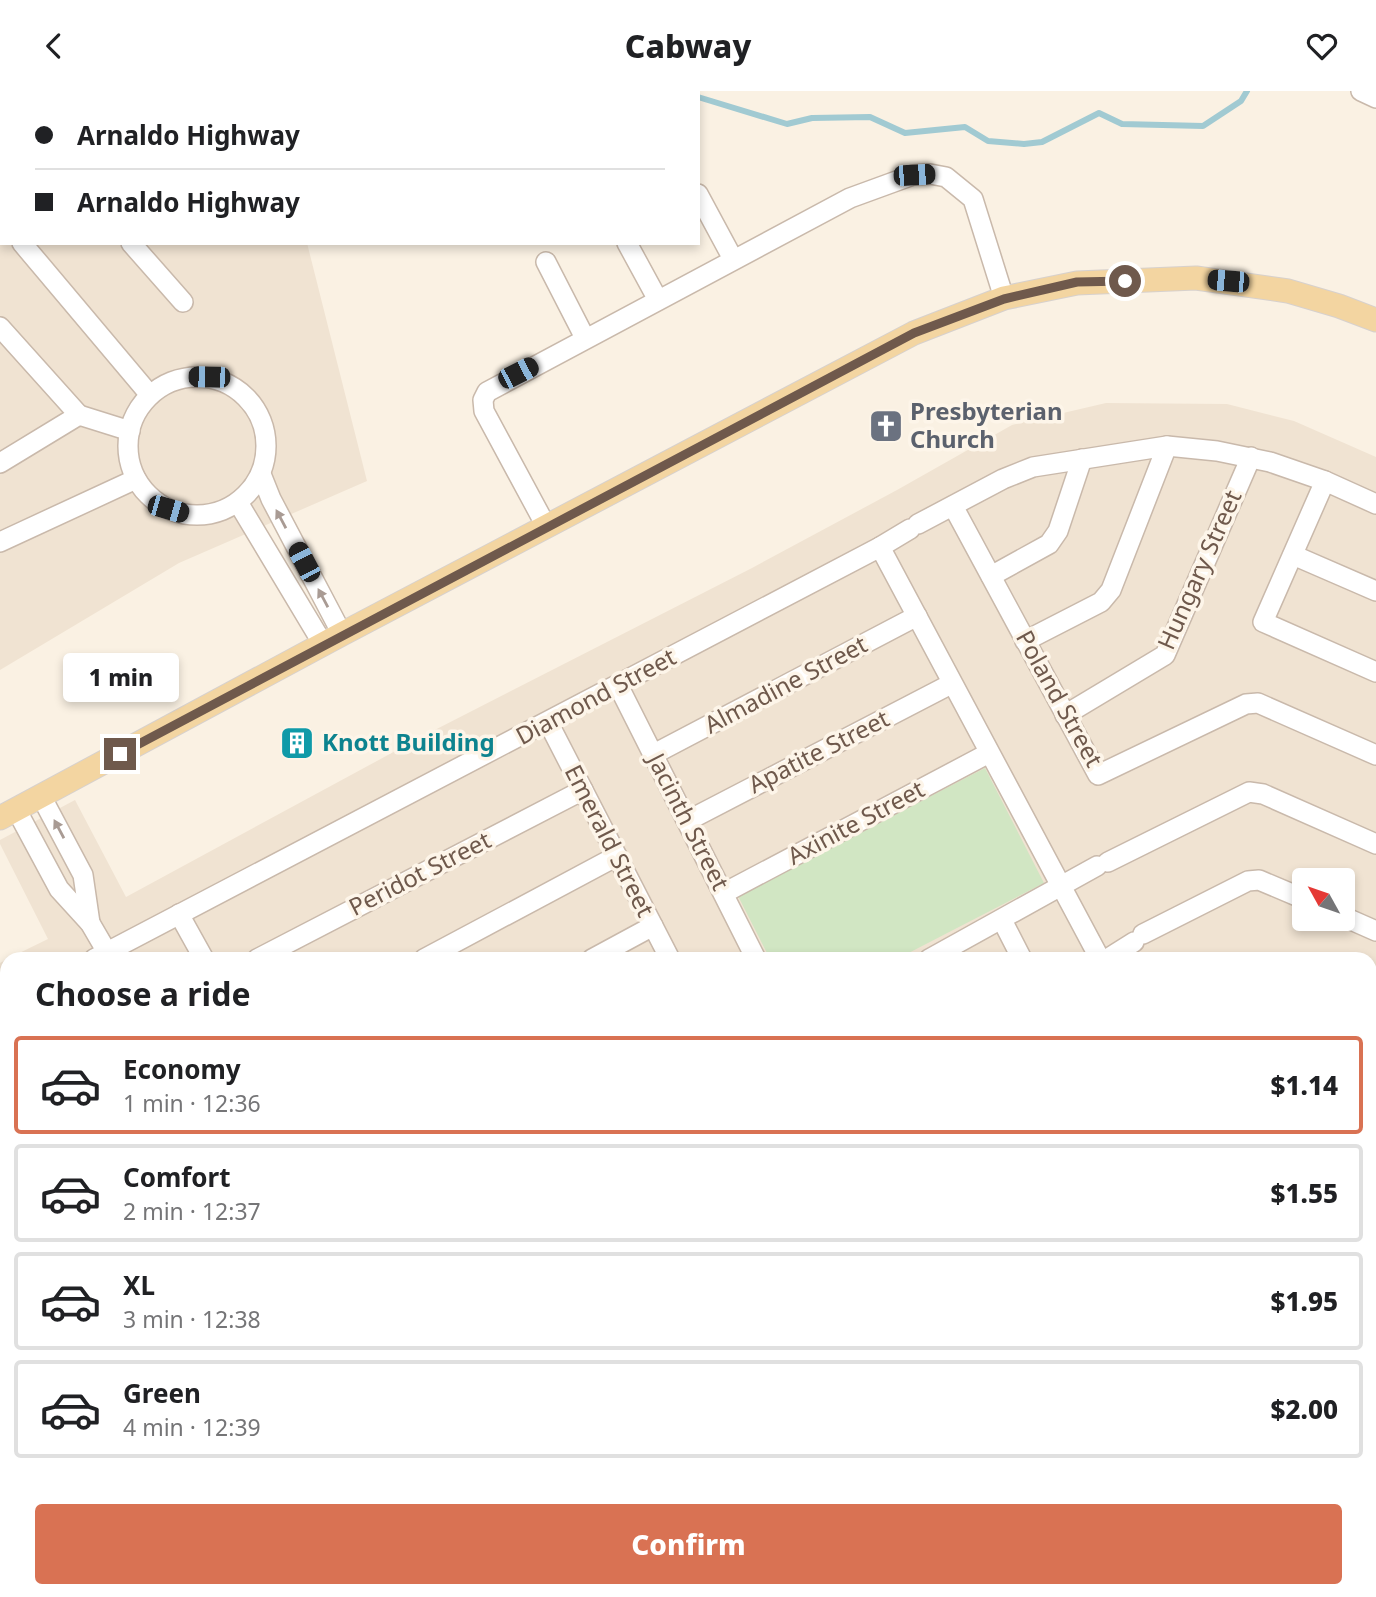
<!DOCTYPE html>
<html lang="en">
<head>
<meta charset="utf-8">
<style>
	:root { --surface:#fff; --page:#f6f6f6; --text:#202124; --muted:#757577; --line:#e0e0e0; --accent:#d97253 }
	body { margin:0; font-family:"Noto Sans",sans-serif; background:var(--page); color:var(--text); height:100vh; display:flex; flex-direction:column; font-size:26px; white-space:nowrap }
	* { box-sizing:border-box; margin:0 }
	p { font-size:23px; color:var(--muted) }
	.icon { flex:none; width:38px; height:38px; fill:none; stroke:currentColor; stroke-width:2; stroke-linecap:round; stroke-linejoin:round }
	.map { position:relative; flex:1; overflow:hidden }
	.sheet { position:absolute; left:0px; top:861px; width:1377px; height:646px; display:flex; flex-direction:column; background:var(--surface); border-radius:21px 21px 0 0; box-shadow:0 4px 10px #0003 }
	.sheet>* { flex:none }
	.top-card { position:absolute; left:0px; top:0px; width:700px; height:154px; box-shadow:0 4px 10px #0003; display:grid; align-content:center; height:154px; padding:0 35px; background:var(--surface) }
	.needle { width:46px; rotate:310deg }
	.buttons { position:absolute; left:1292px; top:777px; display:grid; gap:14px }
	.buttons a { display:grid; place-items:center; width:63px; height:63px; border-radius:7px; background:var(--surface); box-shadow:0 4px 10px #0003; font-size:35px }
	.end { position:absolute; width:32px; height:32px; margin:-16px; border:9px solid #6f594c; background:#fff; box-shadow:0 0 0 4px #fff }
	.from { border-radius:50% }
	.bubble { position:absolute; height:49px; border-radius:7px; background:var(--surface); box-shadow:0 4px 10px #0003; font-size:23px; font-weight:800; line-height:49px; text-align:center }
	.car { position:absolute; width:21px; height:42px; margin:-21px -10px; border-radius:9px; box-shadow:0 0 5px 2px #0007; background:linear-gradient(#222 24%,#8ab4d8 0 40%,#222 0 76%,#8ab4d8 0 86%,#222 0) }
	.top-card b { display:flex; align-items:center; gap:24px; height:66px; font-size:26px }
	.top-card b+b { border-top:2px solid var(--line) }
	.top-card i { width:18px; height:18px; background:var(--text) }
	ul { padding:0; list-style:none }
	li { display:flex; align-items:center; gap:21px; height:98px; margin:0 14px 10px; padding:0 21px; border:4px solid var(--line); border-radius:7px }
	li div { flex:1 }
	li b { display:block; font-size:26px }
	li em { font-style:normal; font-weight:800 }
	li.on { border-color:var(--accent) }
	li>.icon { width:63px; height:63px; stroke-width:1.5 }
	h2 { padding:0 35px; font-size:32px; line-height:84px }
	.cta { display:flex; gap:14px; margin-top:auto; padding:14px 35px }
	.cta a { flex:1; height:80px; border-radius:7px; background:var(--accent); color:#fff; font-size:28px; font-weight:800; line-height:80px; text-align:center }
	header { display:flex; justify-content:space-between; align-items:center; height:91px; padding:0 35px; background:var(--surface); font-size:32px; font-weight:800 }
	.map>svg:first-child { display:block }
	.residential { fill:#f0e3d2; fill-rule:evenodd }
	.commercial { fill:#f9e2d8 }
	.green { fill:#d1e6c3 }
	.water { fill:#badbe1; stroke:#a1cad2; stroke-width:2 }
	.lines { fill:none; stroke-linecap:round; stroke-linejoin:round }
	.stream { stroke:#a1cad2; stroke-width:6 }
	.minor-casing { stroke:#c9b9ab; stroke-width:22 }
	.major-casing { stroke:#d7d1cd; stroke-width:25 }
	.minor { stroke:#fff; stroke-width:19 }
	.major { stroke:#f3d5a1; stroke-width:23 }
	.oneway { fill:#a99b94 }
	.route { stroke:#6f594c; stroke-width:9 }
	.labels { text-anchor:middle; stroke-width:7; stroke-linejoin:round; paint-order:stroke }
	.worship-label { font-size:24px; font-weight:bold; fill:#5b616d; stroke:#fdf5e9; text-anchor:start }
	.street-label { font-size:24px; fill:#6f594c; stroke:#fdf5e9 }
	.culture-label { font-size:24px; font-weight:bold; fill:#0d838f; stroke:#fdf5e9; text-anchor:start }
</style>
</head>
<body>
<header><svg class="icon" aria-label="back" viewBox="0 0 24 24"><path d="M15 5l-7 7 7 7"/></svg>Cabway<svg class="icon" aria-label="heart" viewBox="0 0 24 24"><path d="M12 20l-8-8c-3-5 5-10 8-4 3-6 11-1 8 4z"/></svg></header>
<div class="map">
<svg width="1376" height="1506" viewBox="0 0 1376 1506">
	<rect width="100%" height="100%" fill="#faf1e3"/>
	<g class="residential">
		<polygon points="0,0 192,0 194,2 2,2 2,152 307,152 367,390 179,472 0,579"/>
		<path d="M 1106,312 L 1227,313 L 1294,330 L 1376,366 L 1376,1506 L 502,1506 L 491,1500 L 1370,1500 L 1370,868 L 7,868 L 48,848 L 0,753 L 0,749 L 75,709 L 126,806 L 423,645 L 752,477 L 897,399 L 1012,334 ZM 1304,789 L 1342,789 L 1342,828 L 1304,828 Z"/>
		<polygon points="7,868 7,1299 0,1294 0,872"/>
	</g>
	<polygon class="commercial" points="85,1500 178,1500 193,1506 74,1506"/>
	<polygon class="green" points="985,677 1044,792 897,868 770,868 738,805"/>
	<g class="water">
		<polygon points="7,1456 7,1500 85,1500 74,1506 0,1506 0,1458"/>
		<polygon points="306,1500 375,1500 377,1506 310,1506"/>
	</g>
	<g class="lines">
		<g class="stream">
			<polyline points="623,0 626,2"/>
			<polyline points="698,6 787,33 812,27 870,26 905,42 965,36 988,50 1024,53 1042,51 1099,22 1122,33 1203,35 1241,10 1247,0"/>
		</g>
		<g class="minor-casing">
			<g id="minor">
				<polyline points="1361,0 1376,7"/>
				<polyline points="70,2 72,0"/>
				<polyline points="0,6 2,8"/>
				<polyline points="698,103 733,168"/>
				<polyline points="0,126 2,128"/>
				<polyline points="22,152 150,304"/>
				<polyline points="131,152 183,211"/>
				<polyline points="627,152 658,209"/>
				<polyline points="546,171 585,247"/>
				<polyline points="0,236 79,324"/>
				<circle cx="197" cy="355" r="69"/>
				<polyline points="0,372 79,324 130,340"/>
				<polyline points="261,383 271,408 342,543"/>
				<polyline points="1325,390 1263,531 1376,581"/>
				<polyline points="239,413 323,553"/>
				<polyline points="953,415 1098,684 1246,613 1258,612 1376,664"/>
				<polyline points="918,433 1003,388 1033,376 1167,355 1217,360 1270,371 1325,390 1376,413"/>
				<polyline points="546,435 484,320 483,309 487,301 850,107 913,84 930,83 946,86 973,108 1004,207"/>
				<polyline points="0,451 136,388"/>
				<polyline points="880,456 1100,868"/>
				<polyline points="1293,464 1376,500"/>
				<polyline points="991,485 1049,453 1058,440 1082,368"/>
				<polyline points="1025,550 1101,511 1111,499 1167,355"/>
				<polyline points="618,594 756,868"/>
				<polyline points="1065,624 1165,564 1251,366"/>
				<polyline points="548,631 670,868"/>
				<polyline points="654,663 917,525"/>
				<polyline points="41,705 83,784 90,832"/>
				<polyline points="16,718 59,798 90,832 111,868"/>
				<polyline points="687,730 951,593"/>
				<polyline points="1108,771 1249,701 1263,703 1376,753"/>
				<polyline points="724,802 989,662"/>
				<polyline points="179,823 204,868"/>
				<polyline points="1342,825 1376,840"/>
				<polyline points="1002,829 1022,868"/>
				<polyline points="1143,843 1248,790 1259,789 1304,808"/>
				<polyline points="94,868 880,456 910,438"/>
				<polyline points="257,868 583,699"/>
				<polyline points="424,868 617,765"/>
				<polyline points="592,868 653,835"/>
				<polyline points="929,868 1097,775"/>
				<polyline points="1107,868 1134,851"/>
				<polyline points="1370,917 1376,919"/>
				<polyline points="0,919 7,915"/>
				<polyline points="0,994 7,1009"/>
				<polyline points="1370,1004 1376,1007"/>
				<polyline points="1370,1089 1376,1092"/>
				<polyline points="0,1129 7,1136"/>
				<polyline points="1370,1175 1376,1178"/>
				<polyline points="1370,1205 1376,1204"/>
				<polyline points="0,1238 7,1244"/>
				<polyline points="1370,1425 1376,1428"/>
				<polyline points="550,1500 553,1506"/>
				<polyline points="573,1500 584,1506"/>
				<polyline points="716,1500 720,1506"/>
				<polyline points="1056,1500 1067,1506"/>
				<polyline points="777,1506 783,1500"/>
			</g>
		</g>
		<g class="major-casing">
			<polyline id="major" points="0,727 342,543 914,242 1004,207 1077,192 1196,187 1288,200 1339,215 1376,229"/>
		</g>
		<use href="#minor" class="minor"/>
		<use href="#major" class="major"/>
	</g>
	<defs><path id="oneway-solid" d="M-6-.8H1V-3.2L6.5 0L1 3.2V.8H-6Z" transform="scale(1.75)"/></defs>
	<g class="oneway">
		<use href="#oneway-solid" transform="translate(281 428) rotate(-118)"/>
		<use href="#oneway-solid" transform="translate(323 507) rotate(-118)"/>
		<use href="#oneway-solid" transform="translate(59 738) rotate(-118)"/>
	</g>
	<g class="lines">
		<polyline class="route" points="120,663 914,242 1004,208 1077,191 1125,190"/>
	</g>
	<defs>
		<g id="church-square" transform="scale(1.75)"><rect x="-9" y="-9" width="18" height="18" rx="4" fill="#6b7280" stroke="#fdf5e9"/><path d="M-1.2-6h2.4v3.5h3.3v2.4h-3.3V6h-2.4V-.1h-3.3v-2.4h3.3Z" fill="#fff"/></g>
		<g id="building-square" transform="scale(1.75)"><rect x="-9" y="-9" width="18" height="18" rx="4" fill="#0f9aa8" stroke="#fdf5e9"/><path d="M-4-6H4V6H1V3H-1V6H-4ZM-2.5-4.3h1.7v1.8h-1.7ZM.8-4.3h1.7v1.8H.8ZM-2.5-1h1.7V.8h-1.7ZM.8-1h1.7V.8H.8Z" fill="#fff"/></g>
	</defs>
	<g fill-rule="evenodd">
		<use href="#church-square" x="886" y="335"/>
		<use href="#building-square" x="297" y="652"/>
	</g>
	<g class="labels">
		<g class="worship-label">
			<text x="910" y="329">Presbyterian<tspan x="910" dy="28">Church</tspan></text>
		</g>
		<g class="street-label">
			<text transform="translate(1200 479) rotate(-66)" y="8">Hungary Street</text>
			<text transform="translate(786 594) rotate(-28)" y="8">Almadine Street</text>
			<text transform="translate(596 606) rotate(-28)" y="8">Diamond Street</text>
			<text transform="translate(1059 608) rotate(61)" y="8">Poland Street</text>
			<text transform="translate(819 661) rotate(-27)" y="8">Apatite Street</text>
			<text transform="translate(688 731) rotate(63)" y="8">Jacinth Street</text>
			<text transform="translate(856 732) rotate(-28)" y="8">Axinite Street</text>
			<text transform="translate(609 750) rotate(63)" y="8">Emerald Street</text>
			<text transform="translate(420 783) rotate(-27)" y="8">Peridot Street</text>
		</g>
		<g class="culture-label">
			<text x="322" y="660">Knott Building</text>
		</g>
	</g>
</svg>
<div class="buttons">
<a><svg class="needle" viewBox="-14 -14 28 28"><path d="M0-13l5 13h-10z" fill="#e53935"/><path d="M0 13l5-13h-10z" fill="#757577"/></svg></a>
</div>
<i class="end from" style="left:1125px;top:190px"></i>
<i class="end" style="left:120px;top:663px"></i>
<div class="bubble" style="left:63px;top:562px;width:116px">1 min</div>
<i class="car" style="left:914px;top:84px;rotate:87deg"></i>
<i class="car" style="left:1228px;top:190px;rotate:275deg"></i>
<i class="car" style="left:518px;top:282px;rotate:63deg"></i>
<i class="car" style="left:209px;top:286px;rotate:271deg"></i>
<i class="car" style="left:168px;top:418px;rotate:106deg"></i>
<i class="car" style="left:304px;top:471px;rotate:332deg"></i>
<div class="top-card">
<b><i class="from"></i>Arnaldo Highway</b>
<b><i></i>Arnaldo Highway</b>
</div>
<section class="sheet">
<h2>Choose a ride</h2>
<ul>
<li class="on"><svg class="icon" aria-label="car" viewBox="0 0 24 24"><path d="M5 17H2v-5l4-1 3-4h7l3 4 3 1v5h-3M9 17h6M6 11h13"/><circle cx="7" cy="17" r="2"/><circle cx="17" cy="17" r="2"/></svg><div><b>Economy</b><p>1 min · 12:36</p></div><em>$1.14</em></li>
<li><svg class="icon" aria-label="car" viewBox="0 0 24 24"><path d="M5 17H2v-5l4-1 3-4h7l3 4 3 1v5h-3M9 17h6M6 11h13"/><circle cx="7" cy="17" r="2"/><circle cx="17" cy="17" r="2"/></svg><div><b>Comfort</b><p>2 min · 12:37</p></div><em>$1.55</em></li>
<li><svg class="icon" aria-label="car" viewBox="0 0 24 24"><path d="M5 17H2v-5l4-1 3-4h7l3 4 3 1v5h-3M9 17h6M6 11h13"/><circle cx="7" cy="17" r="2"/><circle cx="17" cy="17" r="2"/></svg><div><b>XL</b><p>3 min · 12:38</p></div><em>$1.95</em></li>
<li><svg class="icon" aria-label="car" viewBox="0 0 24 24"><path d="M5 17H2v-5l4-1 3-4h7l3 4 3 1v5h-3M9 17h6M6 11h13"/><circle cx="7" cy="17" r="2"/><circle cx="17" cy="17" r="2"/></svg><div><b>Green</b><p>4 min · 12:39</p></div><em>$2.00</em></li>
</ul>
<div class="cta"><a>Confirm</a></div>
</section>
</div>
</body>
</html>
